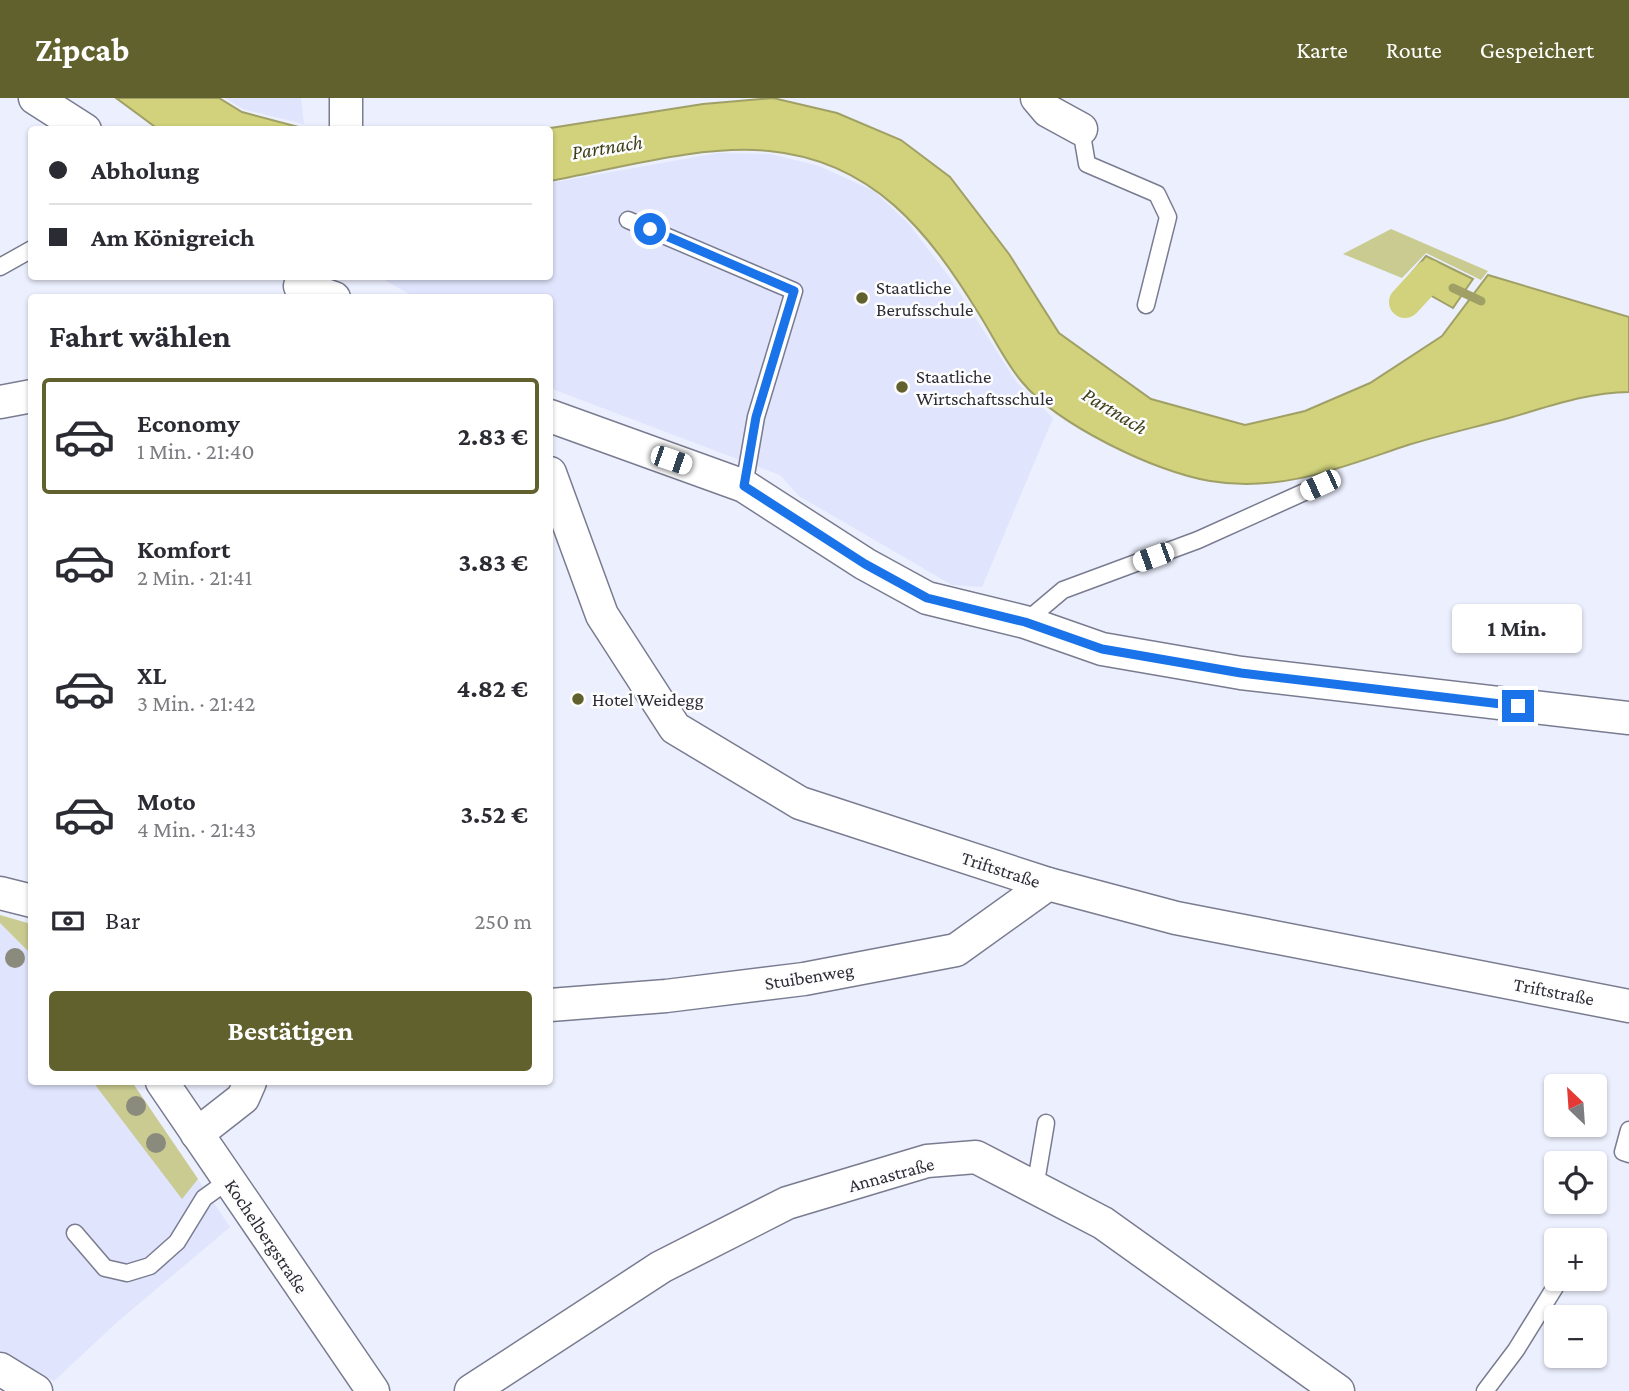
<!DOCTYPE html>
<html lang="de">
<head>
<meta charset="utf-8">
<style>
	:root { --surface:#fff; --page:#f7f7f7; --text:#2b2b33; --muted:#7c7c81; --line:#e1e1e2; --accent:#61612e }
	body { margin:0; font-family:"Crimson Pro",serif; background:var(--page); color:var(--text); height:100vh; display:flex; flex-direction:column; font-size:26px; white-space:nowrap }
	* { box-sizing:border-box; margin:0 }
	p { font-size:23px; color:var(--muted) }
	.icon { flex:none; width:38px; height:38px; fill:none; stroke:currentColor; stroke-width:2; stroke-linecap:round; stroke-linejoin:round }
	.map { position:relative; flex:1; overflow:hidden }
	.details { position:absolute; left:28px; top:196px; width:525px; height:791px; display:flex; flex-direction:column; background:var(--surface); border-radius:7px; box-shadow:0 2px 5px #0004 }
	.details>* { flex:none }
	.banner { position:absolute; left:28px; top:28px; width:525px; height:154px; border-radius:7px; box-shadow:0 2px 5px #0004; display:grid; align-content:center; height:154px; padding:0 21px; background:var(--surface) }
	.needle { width:46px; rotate:335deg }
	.controls { position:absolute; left:1544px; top:976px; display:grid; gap:14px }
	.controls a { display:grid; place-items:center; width:63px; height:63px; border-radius:7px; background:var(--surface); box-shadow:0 2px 5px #0004; font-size:35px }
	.end { position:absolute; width:32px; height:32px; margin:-16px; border:9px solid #1a73e8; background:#fff; box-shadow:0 0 0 4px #fff }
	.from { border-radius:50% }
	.bubble { position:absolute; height:49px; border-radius:7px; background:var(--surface); box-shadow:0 2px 5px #0004; font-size:23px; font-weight:700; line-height:49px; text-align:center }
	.car { position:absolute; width:21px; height:42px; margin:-21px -10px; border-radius:9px; box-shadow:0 0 5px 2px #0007; background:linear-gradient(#fff 24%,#345 0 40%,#fff 0 76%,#345 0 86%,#fff 0) }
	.banner b { display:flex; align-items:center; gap:24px; height:66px; font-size:26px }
	.banner b+b { border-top:2px solid var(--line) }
	.banner i { width:18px; height:18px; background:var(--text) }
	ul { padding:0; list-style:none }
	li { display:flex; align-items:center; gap:21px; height:116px; margin:0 14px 10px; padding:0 7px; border:4px solid transparent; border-radius:7px }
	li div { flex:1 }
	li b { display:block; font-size:26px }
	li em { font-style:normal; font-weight:700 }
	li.active { border-color:var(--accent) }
	li>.icon { width:63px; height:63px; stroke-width:1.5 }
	h2 { padding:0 21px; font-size:32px; line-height:84px }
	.pay { display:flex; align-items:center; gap:18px; height:77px; padding:0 21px; font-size:26px }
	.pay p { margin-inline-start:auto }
	.cta { display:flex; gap:14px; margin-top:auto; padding:14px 21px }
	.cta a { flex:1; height:80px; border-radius:7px; background:var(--accent); color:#fff; font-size:28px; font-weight:700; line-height:80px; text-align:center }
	header { display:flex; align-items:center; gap:42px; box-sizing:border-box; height:98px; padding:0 35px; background:var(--accent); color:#fff }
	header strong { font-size:33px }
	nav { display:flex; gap:38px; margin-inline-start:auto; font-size:24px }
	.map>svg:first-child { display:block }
	.built { fill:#e0e4fc }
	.green { fill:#c9cb90 }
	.water { fill:#d1d27b; stroke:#a0a066; stroke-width:2 }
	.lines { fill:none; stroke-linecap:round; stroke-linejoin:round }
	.stream { stroke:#a0a066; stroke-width:9 }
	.canal { stroke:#d1d27b; stroke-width:32 }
	.service-casing { stroke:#797c90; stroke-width:19 }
	.minor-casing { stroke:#797c90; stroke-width:35 }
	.service { stroke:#fff; stroke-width:16 }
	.minor { stroke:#fff; stroke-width:32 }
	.tree { fill:#8a8b7d }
	.route { stroke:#1a73e8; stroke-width:9 }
	.poi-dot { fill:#61612e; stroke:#fdfdfd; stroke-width:2.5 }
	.labels { text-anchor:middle; stroke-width:5; stroke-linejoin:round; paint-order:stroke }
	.poi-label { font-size:19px; fill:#2c2d36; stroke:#fdfdfd; text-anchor:start }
	.street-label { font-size:19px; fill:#2c2d36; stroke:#fdfdfd }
	.water-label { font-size:21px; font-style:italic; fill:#3f401a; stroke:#fdfdfd }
</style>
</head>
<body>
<header>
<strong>Zipcab</strong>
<nav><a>Karte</a><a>Route</a><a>Gespeichert</a></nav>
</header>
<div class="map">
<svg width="1629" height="1293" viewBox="0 0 1629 1293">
	<rect width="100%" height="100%" fill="#eceffd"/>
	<g class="built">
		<polygon points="225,0 301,0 304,26 243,11"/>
		<polygon points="718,55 770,56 819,68 874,93 908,125 950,180 1017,285 1053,320 982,489 952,487 799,398 780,377 555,292 550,287 550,200 415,199 386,183 386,179 550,178 550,85"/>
		<polygon points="0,825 31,856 32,984 132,984 230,1129 116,1225 54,1283 0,1252"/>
	</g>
	<g class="green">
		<polygon points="1391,131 1488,173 1481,182 1426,155 1402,180 1343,156"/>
		<polygon points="0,817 31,826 31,856 0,825"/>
		<polygon points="93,984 132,984 198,1081 182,1101"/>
	</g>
	<g class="water">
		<polygon points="116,0 219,0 242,14 306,31 158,31"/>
		<path d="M 773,0 L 837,15 L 901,42 L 950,79 L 1009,156 L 1059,235 L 1151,301 L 1245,327 L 1305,313 L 1370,285 L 1442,238 L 1488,177 L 1629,219 L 1629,294 C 1585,295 1551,308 1509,320 C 1476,329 1441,337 1408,347 C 1342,369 1281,395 1210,383 C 1155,374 1058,327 1022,284 C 1005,264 993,238 979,216 C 928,133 873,63 769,53 C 702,46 616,71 550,83 L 550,32 L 544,31 L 703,6 Z"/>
		<polygon points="1426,158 1473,181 1453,210 1405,183"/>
	</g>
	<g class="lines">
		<polyline class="stream" points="1453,190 1481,203"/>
		<polyline class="canal" points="1405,204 1429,178"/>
		<g class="service-casing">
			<g id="service">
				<polyline points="1081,31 1087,66 1157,96 1168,119 1146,207"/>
				<polyline points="628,122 794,193 756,319 744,388"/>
				<polyline points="0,169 32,151"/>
				<polyline points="1025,524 1063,492 1198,442 1320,387"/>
				<polyline points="1629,1032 1623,1054 1629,1056"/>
				<polyline points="1035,1090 1046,1025"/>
				<polyline points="75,1135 105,1170 127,1175 150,1168 177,1144 204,1100 229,1082"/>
				<polyline points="1485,1293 1516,1252 1560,1181"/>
			</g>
		</g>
		<g class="minor-casing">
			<g id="minor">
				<polyline points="35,0 85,32"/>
				<polyline points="1037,0 1048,13 1081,31"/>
				<polyline points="346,32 346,0"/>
				<polyline points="300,188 334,200"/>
				<polyline points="0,304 32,298"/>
				<polyline points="550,318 744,388 865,466 927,500 1025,524 1102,551 1241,575 1629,620"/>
				<polyline points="550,375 602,517 675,630 800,705 1048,786 1176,820 1629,908"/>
				<polyline points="0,795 32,803"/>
				<polyline points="550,907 666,898 804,881 956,852 1048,786"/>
				<polyline points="162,984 373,1293"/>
				<polyline points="197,1036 243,1000 250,984"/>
				<polyline points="0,1271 36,1293"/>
				<polyline points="471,1293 661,1169 787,1105 927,1063 976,1059 1103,1125 1338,1293"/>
			</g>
		</g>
		<use href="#service" class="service"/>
		<use href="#minor" class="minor"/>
	</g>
	<g class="tree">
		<circle cx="15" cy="860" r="10"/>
		<circle cx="136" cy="1008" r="10"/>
		<circle cx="156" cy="1045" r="10"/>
	</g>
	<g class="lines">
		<polyline class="route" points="650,131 794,193 756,319 744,388 865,466 927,500 1025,524 1102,551 1241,575 1518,608"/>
	</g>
	<g class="poi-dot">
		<circle cx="862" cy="200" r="7"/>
		<circle cx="902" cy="289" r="7"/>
		<circle cx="578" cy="601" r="7"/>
	</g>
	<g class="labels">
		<g class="poi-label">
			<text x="876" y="196">Staatliche<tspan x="876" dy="22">Berufsschule</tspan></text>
			<text x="916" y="285">Staatliche<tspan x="916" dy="22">Wirtschaftsschule</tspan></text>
			<text x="592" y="608">Hotel Weidegg</text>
		</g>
		<g class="street-label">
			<text transform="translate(1001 771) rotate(18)" y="7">Triftstraße</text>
			<text transform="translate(809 878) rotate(-9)" y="7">Stuibenweg</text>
			<text transform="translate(1554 893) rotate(11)" y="7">Triftstraße</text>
			<text transform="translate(891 1076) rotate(-15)" y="7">Annastraße</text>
			<text transform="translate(267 1138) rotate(56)" y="7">Kochelbergstraße</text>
		</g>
		<g class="water-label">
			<text transform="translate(607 49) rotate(-9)" y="7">Partnach</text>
			<text transform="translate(1115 313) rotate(31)" y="7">Partnach</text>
		</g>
	</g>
</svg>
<div class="controls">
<a><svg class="needle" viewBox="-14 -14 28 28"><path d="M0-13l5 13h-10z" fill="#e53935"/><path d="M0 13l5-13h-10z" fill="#7c7c81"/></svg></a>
<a><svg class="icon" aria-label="locate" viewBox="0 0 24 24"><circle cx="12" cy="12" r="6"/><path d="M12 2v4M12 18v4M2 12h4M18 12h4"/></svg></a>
<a>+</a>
<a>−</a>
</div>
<i class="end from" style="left:650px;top:131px"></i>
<i class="end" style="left:1518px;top:608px"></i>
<div class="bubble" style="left:1452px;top:506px;width:130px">1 Min.</div>
<i class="car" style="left:671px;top:362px;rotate:109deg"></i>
<i class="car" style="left:1320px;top:387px;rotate:245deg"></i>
<i class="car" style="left:1153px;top:459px;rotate:250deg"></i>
<div class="banner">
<b><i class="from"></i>Abholung</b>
<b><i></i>Am Königreich</b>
</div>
<section class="details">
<h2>Fahrt wählen</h2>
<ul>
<li class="active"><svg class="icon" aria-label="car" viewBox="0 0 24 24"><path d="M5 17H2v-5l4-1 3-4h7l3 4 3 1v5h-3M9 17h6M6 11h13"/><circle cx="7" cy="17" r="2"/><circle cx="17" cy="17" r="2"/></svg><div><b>Economy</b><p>1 Min. · 21:40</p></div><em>2.83 €</em></li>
<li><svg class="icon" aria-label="car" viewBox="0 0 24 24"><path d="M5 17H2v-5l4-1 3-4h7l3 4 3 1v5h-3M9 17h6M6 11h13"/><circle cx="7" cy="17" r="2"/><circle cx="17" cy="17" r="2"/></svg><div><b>Komfort</b><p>2 Min. · 21:41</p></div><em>3.83 €</em></li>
<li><svg class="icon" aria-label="car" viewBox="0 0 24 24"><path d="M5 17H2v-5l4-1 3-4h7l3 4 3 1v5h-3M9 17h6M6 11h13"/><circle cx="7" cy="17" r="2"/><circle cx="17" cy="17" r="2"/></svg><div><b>XL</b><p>3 Min. · 21:42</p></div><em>4.82 €</em></li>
<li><svg class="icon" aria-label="car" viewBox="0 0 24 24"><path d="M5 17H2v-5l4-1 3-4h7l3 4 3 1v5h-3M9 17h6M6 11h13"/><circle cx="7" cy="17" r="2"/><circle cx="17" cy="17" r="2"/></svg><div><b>Moto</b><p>4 Min. · 21:43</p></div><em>3.52 €</em></li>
</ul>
<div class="pay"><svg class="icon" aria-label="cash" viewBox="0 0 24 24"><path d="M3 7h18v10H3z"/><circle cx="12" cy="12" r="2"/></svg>Bar<p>250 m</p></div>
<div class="cta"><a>Bestätigen</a></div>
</section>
</div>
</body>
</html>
